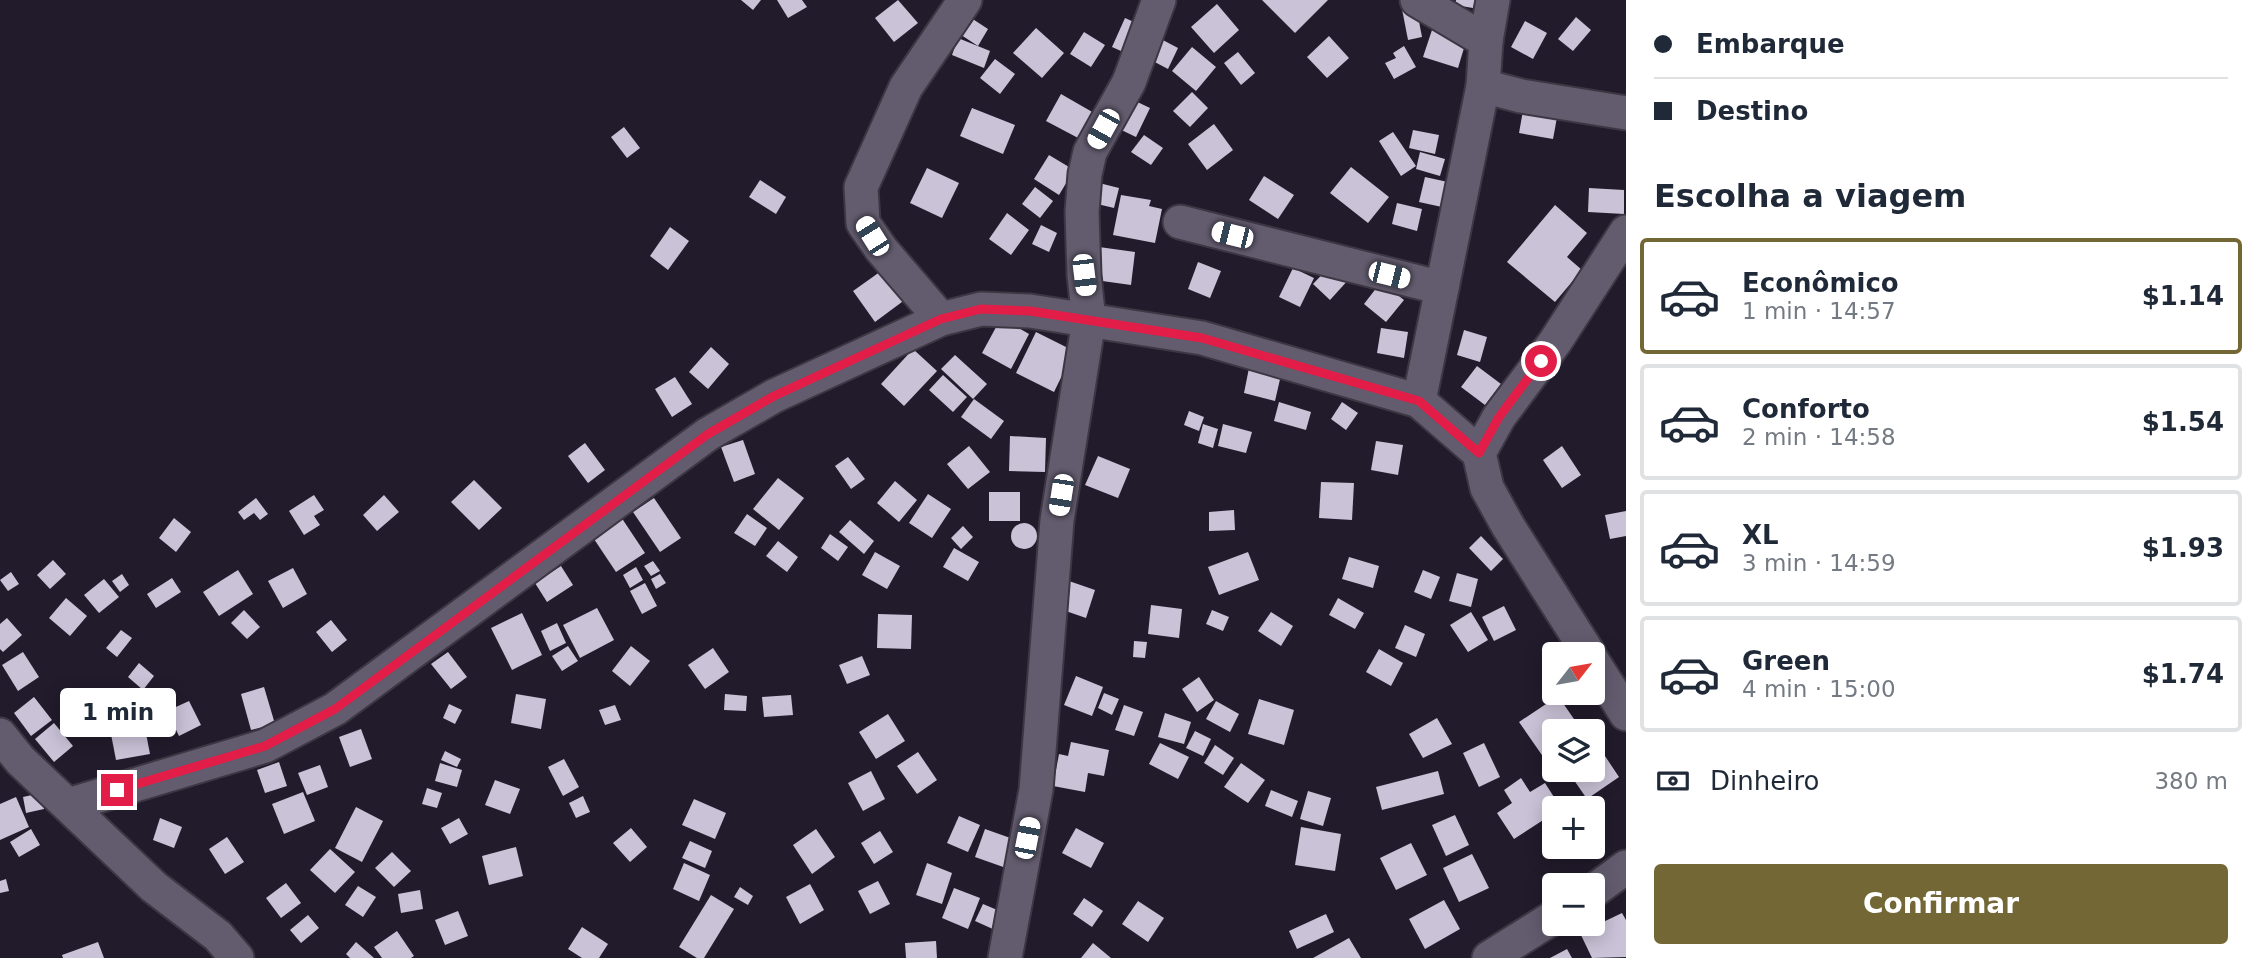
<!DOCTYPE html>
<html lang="pt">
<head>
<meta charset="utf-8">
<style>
	:root { --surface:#fff; --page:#f6f6f7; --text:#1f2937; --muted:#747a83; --line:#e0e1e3; --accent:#736736 }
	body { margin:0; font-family:"DejaVu Sans",sans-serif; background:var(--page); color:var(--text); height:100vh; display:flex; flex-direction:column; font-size:26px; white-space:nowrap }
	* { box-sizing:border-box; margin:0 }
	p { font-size:23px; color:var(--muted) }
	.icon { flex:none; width:38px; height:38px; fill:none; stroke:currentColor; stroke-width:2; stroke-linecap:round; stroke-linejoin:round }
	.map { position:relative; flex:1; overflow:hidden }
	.side { display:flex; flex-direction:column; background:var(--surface); width:630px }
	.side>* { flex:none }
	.top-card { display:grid; align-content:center; height:154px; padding:0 28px; background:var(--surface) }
	.needle { width:46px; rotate:59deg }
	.controls { position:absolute; left:1542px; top:642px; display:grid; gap:14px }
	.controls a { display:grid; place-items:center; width:63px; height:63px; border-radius:7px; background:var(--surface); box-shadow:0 4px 18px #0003; font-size:35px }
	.end { position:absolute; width:32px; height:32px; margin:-16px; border:9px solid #e11d48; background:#fff; box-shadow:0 0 0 4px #fff }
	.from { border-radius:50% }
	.bubble { position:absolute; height:49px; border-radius:7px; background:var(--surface); box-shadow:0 4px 18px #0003; font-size:23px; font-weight:700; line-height:49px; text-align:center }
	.car { position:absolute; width:21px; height:42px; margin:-21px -10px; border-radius:9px; box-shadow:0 0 5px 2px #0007; background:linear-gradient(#fff 24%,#345 0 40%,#fff 0 76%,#345 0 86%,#fff 0) }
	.top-card b { display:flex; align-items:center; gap:24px; height:66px; font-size:26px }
	.top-card b+b { border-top:2px solid var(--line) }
	.top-card i { width:18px; height:18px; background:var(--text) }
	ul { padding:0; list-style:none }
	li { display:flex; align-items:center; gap:21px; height:116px; margin:0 14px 10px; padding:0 14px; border:4px solid var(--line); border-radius:7px }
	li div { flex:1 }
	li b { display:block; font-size:26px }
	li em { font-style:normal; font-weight:700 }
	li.on { border-color:var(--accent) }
	li>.icon { width:63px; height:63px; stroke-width:1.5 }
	h2 { padding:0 28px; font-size:32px; line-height:84px }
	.pay { display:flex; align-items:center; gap:18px; height:77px; padding:0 28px; font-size:26px }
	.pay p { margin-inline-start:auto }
	.primary-button { display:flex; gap:14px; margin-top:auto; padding:14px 28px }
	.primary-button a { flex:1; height:80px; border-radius:7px; background:var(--accent); color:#fff; font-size:28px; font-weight:700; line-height:80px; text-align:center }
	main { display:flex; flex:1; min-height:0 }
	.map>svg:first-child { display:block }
	.building { fill:#cac2d7 }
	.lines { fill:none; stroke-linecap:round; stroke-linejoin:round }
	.street-casing { stroke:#3c3743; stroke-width:37 }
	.street { stroke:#635c6f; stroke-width:33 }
	.route { stroke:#e11d48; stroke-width:9 }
</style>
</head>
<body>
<main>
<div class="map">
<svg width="1626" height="958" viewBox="0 0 1626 958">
	<rect width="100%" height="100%" fill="#211b2b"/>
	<g class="building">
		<polygon points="741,0 761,0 753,10"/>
		<polygon points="777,0 802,0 807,7 788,18"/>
		<polygon points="898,0 918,23 894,42 875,18"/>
		<polygon points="1262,0 1328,0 1295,33"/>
		<polygon points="1456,0 1475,0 1473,8 1455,5"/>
		<polygon points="1217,4 1239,30 1214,53 1191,27"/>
		<polygon points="1416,6 1422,37 1408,40 1402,9"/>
		<polygon points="962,12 988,29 978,46 952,29"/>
		<polygon points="1576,17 1591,30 1573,51 1558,39"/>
		<polygon points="1125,18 1143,26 1130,55 1112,47"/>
		<polygon points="1525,21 1547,33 1533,59 1511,47"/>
		<polygon points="1433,27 1467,38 1458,68 1423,57"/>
		<polygon points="1036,28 1064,53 1042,78 1013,53"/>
		<polygon points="1084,32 1105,45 1091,67 1070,54"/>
		<polygon points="1329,36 1349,58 1327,78 1307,57"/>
		<polygon points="958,38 990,51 984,68 952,55"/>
		<polygon points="1159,38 1178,48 1168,69 1149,59"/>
		<polygon points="1404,46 1416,67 1394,79 1385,63 1396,58 1393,53"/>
		<polygon points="1192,47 1216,67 1196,91 1172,71"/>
		<polygon points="1238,52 1255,73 1241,85 1224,63"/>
		<polygon points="995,59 1015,74 1000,94 980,78"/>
		<polygon points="1192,92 1208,108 1190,127 1173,111"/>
		<polygon points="1061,94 1094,113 1080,139 1046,121"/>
		<polygon points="1127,97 1150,108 1136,137 1113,126"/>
		<polygon points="1524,105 1558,112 1553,139 1519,133"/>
		<polygon points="972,108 1015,125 1003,154 960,136"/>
		<polygon points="1214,124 1233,150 1207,170 1188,144"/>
		<polygon points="624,127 640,148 627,158 611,137"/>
		<polygon points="1413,130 1439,135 1435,154 1409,148"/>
		<polygon points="1393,132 1416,166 1401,176 1379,141"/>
		<polygon points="1144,135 1163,148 1151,165 1131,152"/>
		<polygon points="1420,152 1445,159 1440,176 1416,169"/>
		<polygon points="1049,155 1074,170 1059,195 1034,179"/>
		<polygon points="1351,167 1389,197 1368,223 1330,193"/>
		<polygon points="927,168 959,183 942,218 910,203"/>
		<polygon points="1264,176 1294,195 1278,219 1249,200"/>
		<polygon points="1425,177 1457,184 1451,209 1419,202"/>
		<polygon points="760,180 786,197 776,214 749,197"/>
		<polygon points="1099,183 1119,188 1114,208 1093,203"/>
		<polygon points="1035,187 1053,201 1040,218 1022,204"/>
		<polygon points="1589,188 1624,190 1624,214 1588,212"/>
		<polygon points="1121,195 1151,200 1149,206 1162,209 1155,243 1113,235"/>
		<polygon points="1397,203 1422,209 1417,231 1392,224"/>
		<polygon points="1555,205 1587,233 1567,257 1582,270 1555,302 1507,262"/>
		<polygon points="1007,213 1029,230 1011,255 989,239"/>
		<polygon points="1041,225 1057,233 1049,252 1032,244"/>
		<polygon points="670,227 689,241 668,270 650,256"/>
		<polygon points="1099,247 1135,252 1131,285 1095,280"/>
		<polygon points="1198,262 1221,271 1210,298 1188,289"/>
		<polygon points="1334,262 1350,278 1330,300 1313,284"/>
		<polygon points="1293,268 1314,278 1300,307 1279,297"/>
		<polygon points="884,269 906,299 875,322 853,291"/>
		<polygon points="1381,282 1404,300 1386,322 1364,304"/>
		<polygon points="1001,318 1029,334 1011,369 982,353"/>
		<polygon points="1381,328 1408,332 1404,358 1377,353"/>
		<polygon points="1464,330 1487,337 1480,362 1457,355"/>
		<polygon points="1036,332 1074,351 1054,392 1016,373"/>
		<polygon points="711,347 729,364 708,389 689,372"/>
		<polygon points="913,349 937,371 904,406 881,384"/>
		<polygon points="955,355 987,384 973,399 941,369"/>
		<polygon points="1477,366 1501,384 1485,405 1461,387"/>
		<polygon points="1249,368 1281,375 1275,401 1244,393"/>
		<polygon points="943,375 967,397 953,412 929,390"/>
		<polygon points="675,377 692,404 672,417 655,389"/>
		<polygon points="974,399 1004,421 991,439 961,417"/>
		<polygon points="1279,402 1311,412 1306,430 1274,421"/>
		<polygon points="1342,402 1358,413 1346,430 1331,419"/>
		<polygon points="1189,411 1204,417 1199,431 1184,425"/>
		<polygon points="1203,424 1218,429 1213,448 1198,443"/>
		<polygon points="1223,424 1252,432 1246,453 1218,446"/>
		<polygon points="1010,436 1046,438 1045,472 1009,471"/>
		<polygon points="743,440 755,474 734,482 721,447"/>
		<polygon points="1376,441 1403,445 1398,475 1371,470"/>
		<polygon points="585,443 605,470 588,483 568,456"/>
		<polygon points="969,446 990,472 968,489 947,464"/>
		<polygon points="1562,446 1581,475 1562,488 1543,460"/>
		<polygon points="1098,456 1130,469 1118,498 1085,485"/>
		<polygon points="848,457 865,479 851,489 835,466"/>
		<polygon points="778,478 804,498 779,530 753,509"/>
		<polygon points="474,480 502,508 479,530 451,502"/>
		<polygon points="895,481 917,500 899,522 877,503"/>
		<polygon points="1321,482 1354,483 1352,520 1319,518"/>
		<rect x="989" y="492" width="31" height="29"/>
		<polygon points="928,494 951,509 932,538 909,523"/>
		<polygon points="314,495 324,510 314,516 320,525 304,535 289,511"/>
		<polygon points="384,495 399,512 377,531 363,515"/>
		<polygon points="256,498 268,514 260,520 254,513 244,520 238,512"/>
		<polygon points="654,498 681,538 660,552 633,512"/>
		<polygon points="1234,510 1235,530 1209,531 1209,512"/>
		<polygon points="1626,511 1626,536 1610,539 1605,515"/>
		<polygon points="747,514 767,528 755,546 734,533"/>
		<polygon points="621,517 645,553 616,572 592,536"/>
		<polygon points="174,518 191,532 176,552 159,538"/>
		<polygon points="850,520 874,541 864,554 839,532"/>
		<circle cx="1024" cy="536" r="13"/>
		<polygon points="963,526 973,537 961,549 951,538"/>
		<polygon points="830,534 848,547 838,561 821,548"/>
		<polygon points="1481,536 1503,559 1491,571 1469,548"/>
		<polygon points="778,541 798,557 787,572 766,556"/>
		<polygon points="954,548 979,562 968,581 943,567"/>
		<polygon points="875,552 900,566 887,589 862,575"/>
		<polygon points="1248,552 1259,580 1219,595 1208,567"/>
		<polygon points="1349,557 1379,566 1373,588 1342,579"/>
		<polygon points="53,560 66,574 50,589 37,575"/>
		<polygon points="653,561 660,571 651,576 644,566"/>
		<polygon points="561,566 573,585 547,602 535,583"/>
		<polygon points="636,567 643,580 630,588 623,575"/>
		<polygon points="293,568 307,594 283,608 268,581"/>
		<polygon points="238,570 253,594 219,616 203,592"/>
		<polygon points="1423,570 1440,577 1431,599 1414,592"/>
		<polygon points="11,572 19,584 8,591 0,580"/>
		<polygon points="1457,573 1478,579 1471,607 1449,601"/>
		<polygon points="122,574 129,585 120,592 112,581"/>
		<polygon points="660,574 666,583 656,589 651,579"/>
		<polygon points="172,578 181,592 156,608 147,594"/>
		<polygon points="104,579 119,597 99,613 84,595"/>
		<polygon points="1069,581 1095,590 1086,618 1060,609"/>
		<polygon points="645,583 657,606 642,614 630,591"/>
		<polygon points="66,598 87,616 70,636 49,618"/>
		<polygon points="1338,598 1364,613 1355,629 1329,615"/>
		<polygon points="1151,605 1182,609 1179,638 1148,634"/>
		<polygon points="1504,606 1516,630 1494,641 1482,617"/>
		<polygon points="597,608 614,640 580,658 563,625"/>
		<polygon points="244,610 260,627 247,639 231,623"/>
		<polygon points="1212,610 1229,617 1223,631 1206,624"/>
		<polygon points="1271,612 1293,626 1281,646 1258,631"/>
		<polygon points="1471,612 1488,640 1468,652 1450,625"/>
		<polygon points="522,613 542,655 512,670 491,628"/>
		<polygon points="878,614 912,615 911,649 877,648"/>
		<polygon points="7,618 22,635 3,652 0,649 0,624"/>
		<polygon points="331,620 347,640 332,652 316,632"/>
		<polygon points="557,623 566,643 550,651 541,631"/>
		<polygon points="1405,625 1425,634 1416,657 1395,648"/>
		<polygon points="121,630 132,638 117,657 106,648"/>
		<polygon points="1134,641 1147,642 1145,658 1133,657"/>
		<polygon points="568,646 578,661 562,671 552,656"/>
		<polygon points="631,646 650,661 630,686 612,671"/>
		<polygon points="713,648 729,672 705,689 688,665"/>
		<polygon points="1379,649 1403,663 1391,686 1366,672"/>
		<polygon points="23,652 39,677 18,691 2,665"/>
		<polygon points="448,652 467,677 451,689 431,664"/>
		<polygon points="862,656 870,675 847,684 839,665"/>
		<polygon points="139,663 154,676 143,690 128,677"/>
		<polygon points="1076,676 1103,687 1092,716 1064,705"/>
		<polygon points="1199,677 1214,700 1197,712 1182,689"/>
		<polygon points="264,687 275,724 251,730 241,694"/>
		<polygon points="1104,693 1119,699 1112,715 1098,708"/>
		<polygon points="516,694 546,699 541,729 511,723"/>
		<polygon points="725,694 747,696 746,711 724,710"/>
		<polygon points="791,695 793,715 764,717 762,697"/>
		<polygon points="1558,696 1583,732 1554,732 1554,751 1544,758 1519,722"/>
		<polygon points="34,697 52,720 31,736 14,713"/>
		<polygon points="1259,699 1294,710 1284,745 1248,734"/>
		<polygon points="189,701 201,725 179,736 167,711"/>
		<polygon points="1216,701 1239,714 1230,732 1206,719"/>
		<polygon points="449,704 462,710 455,724 443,718"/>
		<polygon points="615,705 621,720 605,725 599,710"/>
		<polygon points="1124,705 1143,712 1134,736 1115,730"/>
		<polygon points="1165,713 1191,722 1184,744 1158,737"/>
		<polygon points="888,714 905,741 876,759 859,732"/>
		<polygon points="1437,718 1452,744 1423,758 1409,734"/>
		<polygon points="54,723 73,746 54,762 35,739"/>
		<polygon points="144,723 150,754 116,760 110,729"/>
		<polygon points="361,729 372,759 350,767 339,737"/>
		<polygon points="1195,731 1211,739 1203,756 1186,748"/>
		<polygon points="1071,742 1109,750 1104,776 1088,773 1085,792 1053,786 1059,754 1068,756"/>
		<polygon points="1160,743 1189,757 1178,779 1149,764"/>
		<polygon points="1484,743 1500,777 1479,787 1463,753"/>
		<polygon points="1597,744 1619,777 1587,799 1567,770 1592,770 1592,747"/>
		<polygon points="1215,745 1234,758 1223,775 1204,763"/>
		<polygon points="445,751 461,759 457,767 441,760"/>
		<polygon points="918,752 937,780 917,794 897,766"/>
		<polygon points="564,759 579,787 563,796 548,767"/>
		<polygon points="279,762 287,786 265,793 257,770"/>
		<polygon points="440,763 462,770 457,787 435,781"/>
		<polygon points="1241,763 1265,780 1248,803 1224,787"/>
		<polygon points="320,765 328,787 307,795 298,773"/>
		<polygon points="871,771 885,799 863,811 848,783"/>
		<polygon points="1438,771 1444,794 1382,810 1376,787"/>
		<polygon points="1521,778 1530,792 1545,783 1561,808 1554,808 1554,813 1514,839 1497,813 1512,803 1504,790"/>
		<polygon points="495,780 520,789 510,814 485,805"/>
		<polygon points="427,788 442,793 437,808 422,804"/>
		<polygon points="1271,790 1298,801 1292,817 1265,806"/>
		<polygon points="1308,791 1331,798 1323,826 1300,819"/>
		<polygon points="303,792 315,821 284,834 272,804"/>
		<polygon points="41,793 44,809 26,813 23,797"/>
		<polygon points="583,796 590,812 576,818 569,803"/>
		<polygon points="16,797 29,827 0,840 0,804"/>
		<polygon points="694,799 726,813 715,839 682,825"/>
		<polygon points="356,807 383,821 362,862 335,848"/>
		<polygon points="1455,815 1469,845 1446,856 1432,825"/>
		<polygon points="959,816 980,825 968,852 947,843"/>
		<polygon points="160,818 182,827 174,848 153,840"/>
		<polygon points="459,818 468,834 450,844 441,828"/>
		<polygon points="1301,827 1341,834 1335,871 1295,865"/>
		<polygon points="631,828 647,847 630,862 613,843"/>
		<polygon points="1076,828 1104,843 1091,868 1062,853"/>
		<polygon points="31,829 40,845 19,857 10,842"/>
		<polygon points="816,829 835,857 812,874 793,845"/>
		<polygon points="985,829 1016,840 1006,868 975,857"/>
		<polygon points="880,831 893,852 874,864 861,843"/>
		<polygon points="227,837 244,862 225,874 209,849"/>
		<polygon points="690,841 712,851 705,868 682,858"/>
		<polygon points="1411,843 1427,875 1396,890 1380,858"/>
		<polygon points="516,847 523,876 489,885 482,856"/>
		<polygon points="330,849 355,872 335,893 310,870"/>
		<polygon points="392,852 411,871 394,887 375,868"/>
		<polygon points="1472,854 1489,888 1459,902 1443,868"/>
		<polygon points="684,863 710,875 699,901 673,889"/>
		<polygon points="927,863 952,873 942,904 916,895"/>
		<polygon points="6,879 9,891 0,893 0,881"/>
		<polygon points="878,881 890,904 870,914 858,891"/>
		<polygon points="286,883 301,903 281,918 266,898"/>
		<polygon points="810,884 824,910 800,924 786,897"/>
		<polygon points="358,886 376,897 363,917 345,905"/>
		<polygon points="740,887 753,896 748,905 734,897"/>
		<polygon points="954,888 980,898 968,929 942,918"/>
		<polygon points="420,890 423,909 401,913 398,894"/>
		<polygon points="711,895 734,909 704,958 697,958 679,947"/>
		<polygon points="1084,898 1103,911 1092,927 1073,914"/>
		<polygon points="1444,900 1460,929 1425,949 1409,919"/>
		<polygon points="1138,901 1164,918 1148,942 1122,924"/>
		<polygon points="983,904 1002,912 995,930 975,921"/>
		<polygon points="458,911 468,936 445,945 435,920"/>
		<polygon points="1622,913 1626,920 1626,957 1592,958 1580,933"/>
		<polygon points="1326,914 1334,932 1297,949 1289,931"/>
		<polygon points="308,915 319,928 301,943 290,930"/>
		<polygon points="582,927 608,944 599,958 582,958 568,949"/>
		<polygon points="397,931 414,956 411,958 382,958 374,947"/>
		<polygon points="1349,938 1361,958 1313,958"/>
		<polygon points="936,941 937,958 906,958 905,943"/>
		<polygon points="98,942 104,958 63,958 62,955"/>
		<polygon points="356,942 374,958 350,958 346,954"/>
		<polygon points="1093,943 1111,958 1081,958"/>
		<polygon points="1567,949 1572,958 1550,958"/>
	</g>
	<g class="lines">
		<g class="street-casing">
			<g id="street">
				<polyline points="1417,0 1486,41"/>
				<polyline points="1483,86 1521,96 1626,113"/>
				<polyline points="1180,222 1442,288"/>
				<polyline points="941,319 881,249 863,223 861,187 906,87 965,0"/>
				<polyline points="1419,401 1483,86 1486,41 1493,0"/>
				<polyline points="1589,654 1508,526 1487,488 1479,453 1499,417 1555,342 1626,232"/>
				<polyline points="1592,660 1626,714"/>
				<polyline points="0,735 20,760 154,887 218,936 237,958"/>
				<polyline points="68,805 265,746 335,709 708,434 774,396 941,319 981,309 1030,311 1202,338 1419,401 1479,453"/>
				<polyline points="1592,892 1626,867"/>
				<polyline points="1005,958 1036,790 1057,520 1089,320 1084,275 1082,212 1085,174 1090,152 1129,82 1159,0"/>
				<polyline points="1489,958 1554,917"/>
			</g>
		</g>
		<use href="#street" class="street"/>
	</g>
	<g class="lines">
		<polyline class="route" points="117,790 265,746 335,709 708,434 774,396 941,319 981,309 1030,311 1202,338 1419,401 1479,453 1499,417 1541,361"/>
	</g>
</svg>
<div class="controls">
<a><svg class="needle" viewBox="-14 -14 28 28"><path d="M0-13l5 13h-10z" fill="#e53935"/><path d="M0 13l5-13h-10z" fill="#747a83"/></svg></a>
<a><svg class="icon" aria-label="layers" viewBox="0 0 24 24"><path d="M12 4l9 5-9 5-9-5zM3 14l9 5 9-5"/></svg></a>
<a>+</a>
<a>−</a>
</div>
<i class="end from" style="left:1541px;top:361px"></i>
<i class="end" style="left:117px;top:790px"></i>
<div class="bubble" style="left:60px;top:688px;width:116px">1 min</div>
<i class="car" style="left:1103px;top:129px;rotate:209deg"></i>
<i class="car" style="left:1232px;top:235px;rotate:284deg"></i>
<i class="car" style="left:872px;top:236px;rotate:328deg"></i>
<i class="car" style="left:1084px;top:275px;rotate:173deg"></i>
<i class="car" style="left:1389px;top:275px;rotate:104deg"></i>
<i class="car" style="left:1061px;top:495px;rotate:189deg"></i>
<i class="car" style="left:1027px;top:838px;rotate:11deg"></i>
</div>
<section class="side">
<div class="top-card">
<b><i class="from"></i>Embarque</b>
<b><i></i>Destino</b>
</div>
<h2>Escolha a viagem</h2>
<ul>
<li class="on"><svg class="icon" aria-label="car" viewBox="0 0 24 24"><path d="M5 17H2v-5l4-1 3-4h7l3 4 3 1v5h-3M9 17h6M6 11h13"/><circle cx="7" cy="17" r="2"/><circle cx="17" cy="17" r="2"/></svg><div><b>Econômico</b><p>1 min · 14:57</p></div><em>$1.14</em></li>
<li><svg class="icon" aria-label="car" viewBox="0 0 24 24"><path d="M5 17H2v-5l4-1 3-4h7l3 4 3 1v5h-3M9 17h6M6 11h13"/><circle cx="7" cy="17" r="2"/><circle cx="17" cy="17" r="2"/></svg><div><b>Conforto</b><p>2 min · 14:58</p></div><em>$1.54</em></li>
<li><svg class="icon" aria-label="car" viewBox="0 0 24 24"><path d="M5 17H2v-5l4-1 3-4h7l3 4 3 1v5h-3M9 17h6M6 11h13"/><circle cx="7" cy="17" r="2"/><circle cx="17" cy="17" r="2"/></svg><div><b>XL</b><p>3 min · 14:59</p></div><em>$1.93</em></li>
<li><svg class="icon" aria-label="car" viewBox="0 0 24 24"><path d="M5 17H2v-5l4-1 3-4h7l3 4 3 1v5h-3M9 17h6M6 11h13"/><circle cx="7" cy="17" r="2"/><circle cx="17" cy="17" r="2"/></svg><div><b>Green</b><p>4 min · 15:00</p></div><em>$1.74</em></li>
</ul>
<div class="pay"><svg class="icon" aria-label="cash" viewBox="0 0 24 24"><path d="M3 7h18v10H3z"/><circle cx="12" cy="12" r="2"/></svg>Dinheiro<p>380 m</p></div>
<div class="primary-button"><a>Confirmar</a></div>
</section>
</main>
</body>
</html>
